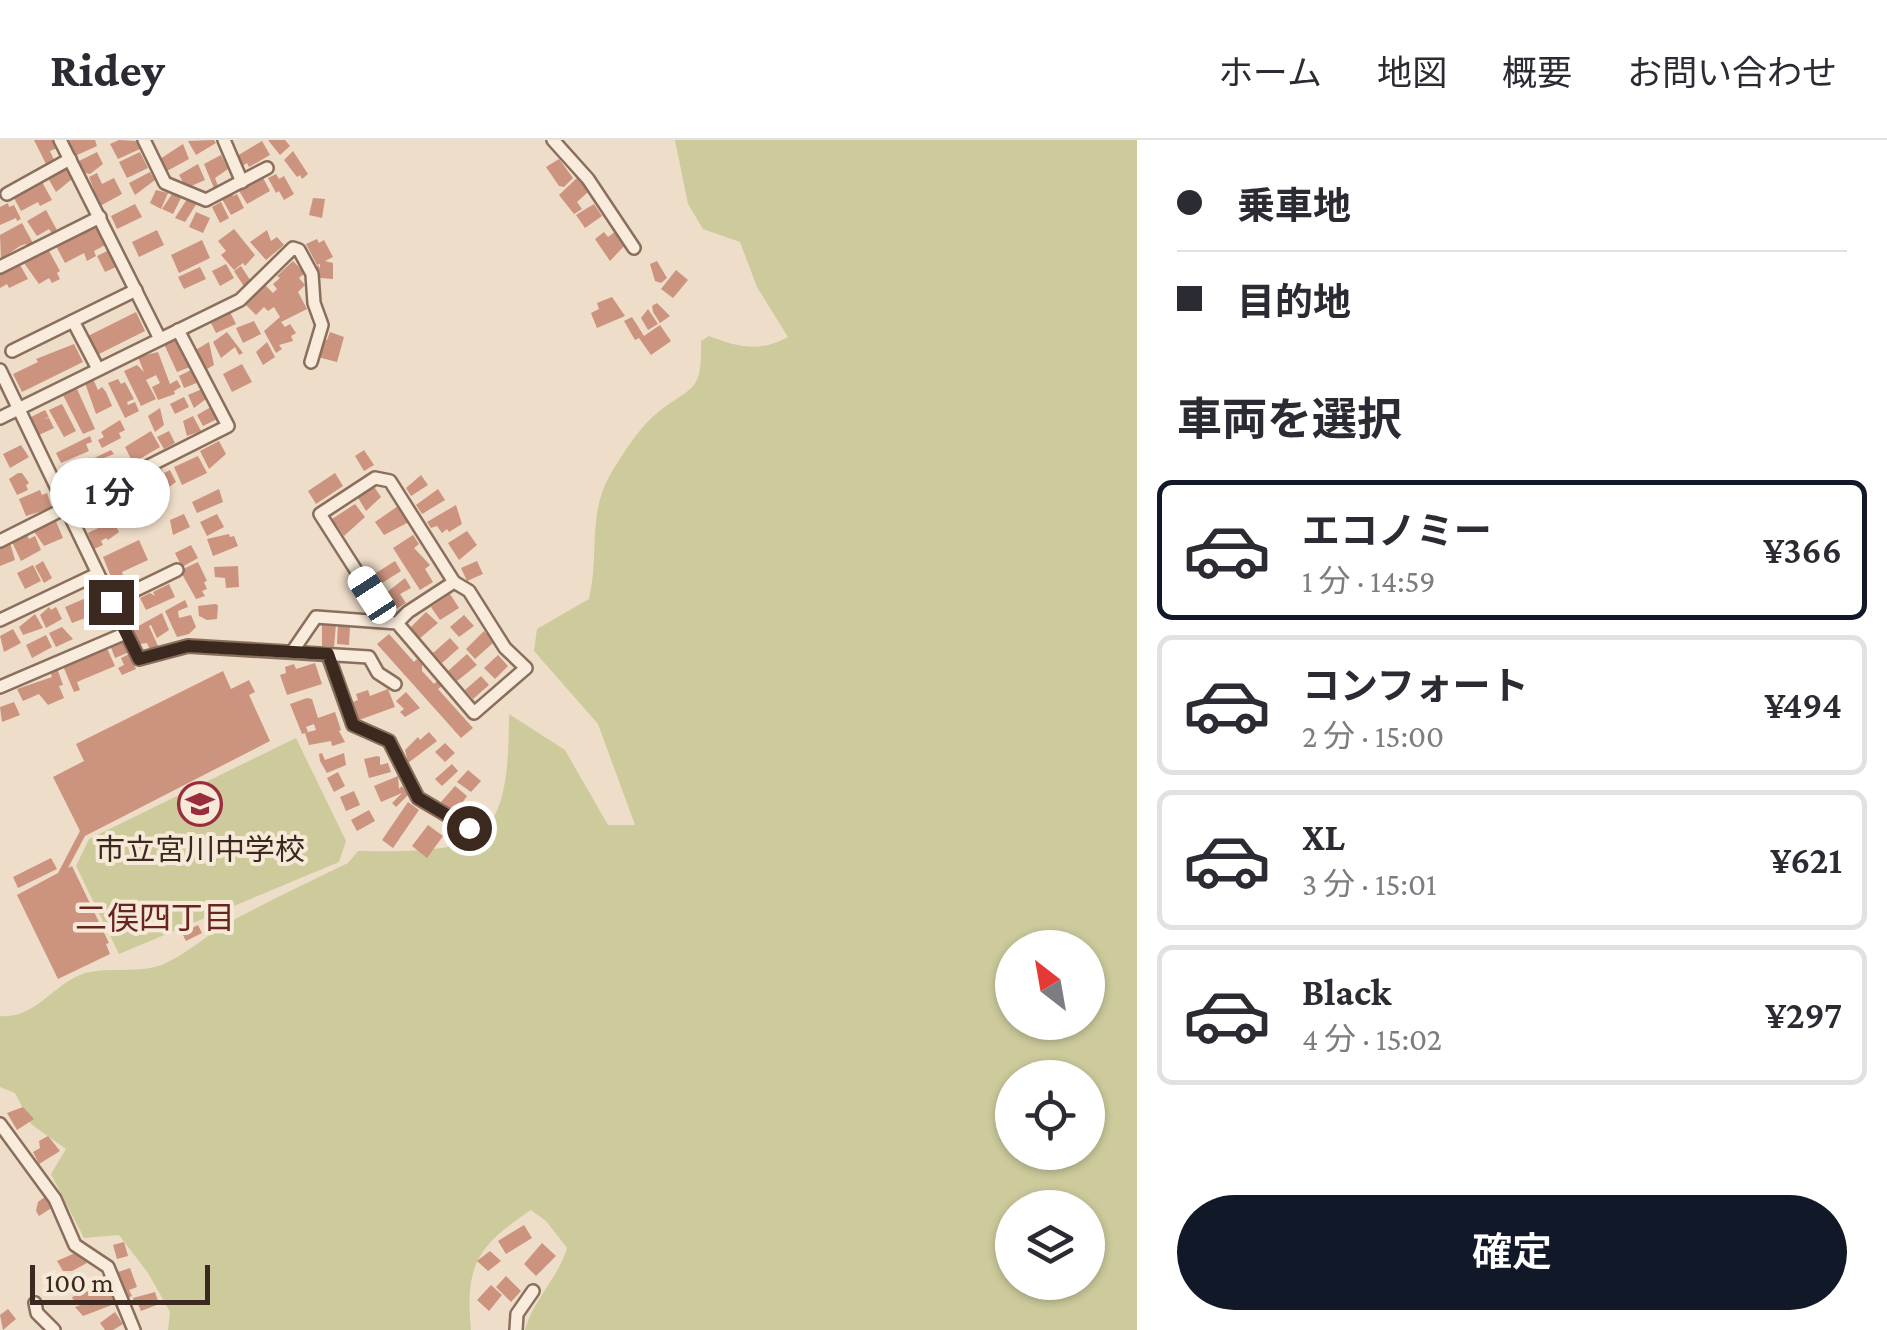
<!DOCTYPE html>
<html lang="ja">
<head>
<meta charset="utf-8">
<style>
	:root { --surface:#fff; --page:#f2f2f3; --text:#2b2b33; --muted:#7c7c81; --line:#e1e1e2; --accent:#111827 }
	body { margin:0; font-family:"Crimson Pro","Noto Sans JP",serif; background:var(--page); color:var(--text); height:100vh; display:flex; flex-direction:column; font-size:38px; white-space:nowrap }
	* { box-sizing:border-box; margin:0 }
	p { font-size:32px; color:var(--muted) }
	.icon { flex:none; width:55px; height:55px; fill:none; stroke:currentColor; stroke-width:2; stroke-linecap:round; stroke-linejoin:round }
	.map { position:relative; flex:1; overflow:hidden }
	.details { display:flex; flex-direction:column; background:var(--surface); width:750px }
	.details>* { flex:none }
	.top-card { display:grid; align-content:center; height:220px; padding:0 40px; background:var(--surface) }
	.needle { width:65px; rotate:329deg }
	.tools { position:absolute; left:995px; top:790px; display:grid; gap:20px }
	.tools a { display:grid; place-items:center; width:110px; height:110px; border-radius:50%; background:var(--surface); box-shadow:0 2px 8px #0004; font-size:50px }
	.scale { position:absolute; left:30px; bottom:25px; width:180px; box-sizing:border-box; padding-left:10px; border:5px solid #3b2920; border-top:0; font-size:28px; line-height:35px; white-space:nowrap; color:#3b2920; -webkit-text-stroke:8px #f6e9d8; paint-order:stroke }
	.end { position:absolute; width:45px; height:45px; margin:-22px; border:12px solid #3b2920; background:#fff; box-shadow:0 0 0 5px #fff }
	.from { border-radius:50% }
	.bubble { position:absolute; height:70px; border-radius:35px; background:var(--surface); box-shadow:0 2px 8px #0004; font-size:32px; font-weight:600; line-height:70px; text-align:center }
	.car { position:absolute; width:30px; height:60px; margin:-30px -15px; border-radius:12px; box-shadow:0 0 8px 2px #0007; background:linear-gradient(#fff 24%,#345 0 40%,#fff 0 76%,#345 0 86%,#fff 0) }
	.top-card b { display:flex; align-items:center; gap:35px; height:95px; font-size:38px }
	.top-card b+b { border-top:2px solid var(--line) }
	.top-card i { width:25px; height:25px; background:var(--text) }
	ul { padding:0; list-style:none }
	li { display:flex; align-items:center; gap:30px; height:140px; margin:0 20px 15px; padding:0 20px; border:5px solid var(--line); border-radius:15px }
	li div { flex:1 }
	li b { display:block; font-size:38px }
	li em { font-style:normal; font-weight:600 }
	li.selected { border-color:var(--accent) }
	li>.icon { width:90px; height:90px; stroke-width:1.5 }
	h2 { padding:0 40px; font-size:45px; line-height:120px }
	.primary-button { display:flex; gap:20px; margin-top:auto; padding:20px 40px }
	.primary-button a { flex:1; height:115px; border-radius:60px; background:var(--accent); color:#fff; font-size:40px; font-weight:600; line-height:115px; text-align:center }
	header { display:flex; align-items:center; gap:60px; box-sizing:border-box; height:140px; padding:0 50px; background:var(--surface); border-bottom:2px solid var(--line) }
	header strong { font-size:48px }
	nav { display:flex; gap:55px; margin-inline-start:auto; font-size:35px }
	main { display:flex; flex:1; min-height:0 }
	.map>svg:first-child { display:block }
	.green { fill:#cdcb9c; fill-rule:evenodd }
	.building { fill:#cc937f }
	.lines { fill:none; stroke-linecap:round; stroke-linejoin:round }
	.minor-casing { stroke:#8b6f5d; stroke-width:16 }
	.minor { stroke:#f9ecdc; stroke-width:11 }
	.route { stroke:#3b2920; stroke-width:12 }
	.labels { text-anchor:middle; stroke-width:8; stroke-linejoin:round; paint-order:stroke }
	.poi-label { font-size:30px; fill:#3b2920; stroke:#f6e9d8 }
	.neighbourhood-label { font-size:32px; fill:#682420; stroke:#f6e9d8 }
</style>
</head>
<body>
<header>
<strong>Ridey</strong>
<nav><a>ホーム</a><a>地図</a><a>概要</a><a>お問い合わせ</a></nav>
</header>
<main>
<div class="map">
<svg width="1137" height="1190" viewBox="0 0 1137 1190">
	<rect width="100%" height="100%" fill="#eeddc8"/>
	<g class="green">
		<path d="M 675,0 L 1137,0 L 1137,1190 L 525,1190 C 533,1160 558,1138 567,1108 L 546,1081 L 531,1070 C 477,1106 465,1125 471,1190 L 168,1190 L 170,1172 L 148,1133 L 119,1095 L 84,1098 L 51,1034 L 66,1009 L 31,984 L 15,953 L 0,947 L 0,876 C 34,879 51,847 80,835 C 105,825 138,835 164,824 C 188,813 207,795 230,782 C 268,761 309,742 348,723 L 358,711 C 484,713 509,706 509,574 L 565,610 L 608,685 L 635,685 L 598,584 L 534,511 L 537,489 L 589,459 C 600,413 586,373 613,330 C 624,312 640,287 656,274 C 693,244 702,255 701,201 L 709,196 C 738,207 759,213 788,197 L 757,147 L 740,102 L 703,89 L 688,64 ZM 1012,808 L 1088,808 L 1088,882 L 1012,882 ZM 1012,938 L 1088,938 L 1088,1012 L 1012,1012 ZM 1012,1068 L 1088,1068 L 1088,1142 L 1012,1142 Z"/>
		<polygon points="296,598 346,701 339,722 119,814 76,726 89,699"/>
	</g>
	<g class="building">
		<polygon points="34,0 53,0 57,8 50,11 54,20 46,24"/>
		<polygon points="71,0 95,0 97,6 75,16 68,1"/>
		<polygon points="119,0 136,1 140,9 118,19 110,4"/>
		<polygon points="214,0 216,3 196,15 188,1"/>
		<polygon points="268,0 285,0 290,6 280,15"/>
		<polygon points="262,1 270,15 249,27 247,23 242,26 237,16"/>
		<polygon points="183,4 189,19 167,31 160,19"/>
		<polygon points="293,11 308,34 302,39 300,35 297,37 284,20"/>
		<polygon points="97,12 103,24 90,34 85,33 79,21"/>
		<polygon points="140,12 148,28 127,38 119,22"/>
		<polygon points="221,15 228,29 215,38 218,46 214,48 204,24"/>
		<polygon points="559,19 573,38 564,47 559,46 546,27"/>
		<polygon points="198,24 205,40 189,47 187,43 184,44 179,35"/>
		<polygon points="66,28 72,39 56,52 48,38"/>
		<polygon points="150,32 155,40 135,55 129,43"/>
		<polygon points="97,33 102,44 114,38 122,54 100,66 89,37"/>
		<polygon points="276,34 279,39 284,36 294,54 284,60 279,51 276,53 268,38"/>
		<polygon points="262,36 270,51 247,64 238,49"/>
		<polygon points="578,37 589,51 577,62 582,69 574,74 559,55"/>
		<polygon points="42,42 52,60 40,66 38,62 21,71 14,58"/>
		<polygon points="156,50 168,53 161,69 150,63"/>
		<polygon points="231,52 233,56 237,54 244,68 231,75 221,57"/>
		<polygon points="172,54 181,58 173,74 162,69"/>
		<polygon points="313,58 325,59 322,78 309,75"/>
		<polygon points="187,59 197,63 185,82 175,78"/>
		<polygon points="221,62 229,78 220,83 212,67"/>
		<polygon points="8,63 9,67 14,65 21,79 17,81 16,78 0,85 0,67"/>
		<polygon points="135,64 142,77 117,89 111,76"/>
		<polygon points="594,64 602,76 585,88 576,75"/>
		<polygon points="46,70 58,92 53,95 49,89 37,96 27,81"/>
		<polygon points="196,72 210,78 203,93 189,87"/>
		<polygon points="22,83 34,105 28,108 26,104 20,106 1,119 0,95"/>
		<polygon points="97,85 107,104 94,111 96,116 87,121 84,113 65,123 56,106"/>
		<polygon points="234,89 255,115 245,126 243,123 234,130 221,115 226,111 218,101"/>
		<polygon points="157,90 164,105 139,117 132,102"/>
		<polygon points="267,90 271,101 277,97 284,105 266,120 250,102"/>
		<polygon points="616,91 626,104 610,121 595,99 604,92 608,97"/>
		<polygon points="317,99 319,103 324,100 333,117 325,121 333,123 333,139 320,138 320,132 314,128 318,125 320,128 320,124 317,125 306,104"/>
		<polygon points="202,100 210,118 179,133 171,115"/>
		<polygon points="48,109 60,131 57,133 60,139 52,143 49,138 39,144 24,123"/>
		<polygon points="109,110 118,126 105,132 97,116"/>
		<polygon points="293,121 305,133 299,138 305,145 298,152 307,169 281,182 285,187 290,184 296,193 291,196 293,201 279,205 282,209 276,213 264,191 280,177 274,167 268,171 264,167 256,175 244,163 264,144 273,153 277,149 273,144 280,138 277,136"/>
		<polygon points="657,121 667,138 661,143 655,141 650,124"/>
		<polygon points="226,124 234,138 220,146 212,131"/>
		<polygon points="20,125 28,139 9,148 7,144 0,148 0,135"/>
		<polygon points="241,126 252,143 245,148 234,131"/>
		<polygon points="200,127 206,139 184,149 178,137"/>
		<polygon points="676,130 688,140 673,158 661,149"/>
		<polygon points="612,157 625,176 597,188 591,173 599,169 597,163"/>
		<polygon points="657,163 670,176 660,183 653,172 652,166"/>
		<polygon points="648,169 658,184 648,190 641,178"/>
		<polygon points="136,172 145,191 97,215 88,196"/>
		<polygon points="230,172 236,184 216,193 210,181"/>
		<polygon points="632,177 644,196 660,185 671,201 651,215 639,198 635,200 624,181"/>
		<polygon points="254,181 261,194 243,203 236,188"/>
		<polygon points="227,192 243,213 239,215 235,207 221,218 213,202"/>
		<polygon points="330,192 344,197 337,222 318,217 323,198 327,200"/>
		<polygon points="177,198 190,227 177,232 164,204"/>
		<polygon points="209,202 214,225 207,229 194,211"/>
		<polygon points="267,202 275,217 263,225 256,212"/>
		<polygon points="74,204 83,222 22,252 13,234 38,222 36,219"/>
		<polygon points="158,212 170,244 177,240 181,247 174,251 175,254 158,260 152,247 160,243 156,235 146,240 156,259 141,266 124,231 137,225 144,232 138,217"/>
		<polygon points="242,224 252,242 232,252 223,234"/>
		<polygon points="193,229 199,242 184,248 179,236"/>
		<polygon points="93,239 98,250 102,247 106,252 112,266 96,274 85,243"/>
		<polygon points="118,239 121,244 125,242 134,259 127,262 128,265 135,262 139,271 125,278 108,243"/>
		<polygon points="77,249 95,289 83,294 63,255"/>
		<polygon points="202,249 206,259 194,268 188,255"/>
		<polygon points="184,257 189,267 175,274 170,264"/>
		<polygon points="62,264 76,291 64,297 49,270"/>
		<polygon points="211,267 217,279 203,286 197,275"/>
		<polygon points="160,268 164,285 155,292 148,276"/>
		<polygon points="45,270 49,277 43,279 49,278 54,288 39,295 31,277"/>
		<polygon points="193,276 201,291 187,296 183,281"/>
		<polygon points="120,280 125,290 119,293 121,298 102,308 98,300 104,297 101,292"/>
		<polygon points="151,291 160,307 133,323 125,307"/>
		<polygon points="169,291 175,303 164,309 157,297"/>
		<polygon points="90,296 92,302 86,304 89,311 61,323 56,313"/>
		<polygon points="219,301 226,314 209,329 200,311"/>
		<polygon points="21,305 29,317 10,328 3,314"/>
		<polygon points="111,310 114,314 104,318 113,333 99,341 88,321"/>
		<polygon points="364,310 374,325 364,331 355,316"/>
		<polygon points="198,316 207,333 182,345 174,327"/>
		<polygon points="86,325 91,335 78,341 81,347 70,353 59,338"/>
		<polygon points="161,328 164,333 170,330 176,342 147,363 137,342"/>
		<polygon points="18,333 22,333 29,343 26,345 28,350 17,355 9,339"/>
		<polygon points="335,333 343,346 316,364 308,351"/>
		<polygon points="421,335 428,345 411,356 406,348"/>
		<polygon points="373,345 381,357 366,371 357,356"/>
		<polygon points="219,349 223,362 197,373 192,362"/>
		<polygon points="438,349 445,360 422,374 416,365"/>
		<polygon points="40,350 42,355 47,353 52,368 26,376 19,359"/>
		<polygon points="101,359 107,373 90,381 77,378 74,371"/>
		<polygon points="355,364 365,377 344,396 332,379"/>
		<polygon points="456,365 462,384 449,392 447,389 442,393 437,386 431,388 427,382"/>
		<polygon points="398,366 409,382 384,395 375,382"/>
		<polygon points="184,374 190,387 173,395 170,380"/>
		<polygon points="217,374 224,387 207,396 200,382"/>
		<polygon points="55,379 63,398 44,406 33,390"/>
		<polygon points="113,381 119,392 108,400 106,398 101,401 103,405 94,409 88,393"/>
		<polygon points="467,391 477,405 459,420 448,403"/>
		<polygon points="229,394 230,397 234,396 238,406 213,416 207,399"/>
		<polygon points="27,395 29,399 35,396 41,410 21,421 12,402"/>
		<polygon points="413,395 419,404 414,408 430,425 425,429 433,442 420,450 393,408"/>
		<polygon points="139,400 148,420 122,432 126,445 116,449 103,417"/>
		<polygon points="10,403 15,420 0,426 0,408"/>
		<polygon points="191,405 198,418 182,427 175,413"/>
		<polygon points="43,421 52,438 44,443 35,426"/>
		<polygon points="395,421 401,431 382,443 376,433"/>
		<polygon points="477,421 483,434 467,441 461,428"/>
		<polygon points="198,422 207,441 204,442 207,449 202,451 205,456 196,459 182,434 183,429"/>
		<polygon points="33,425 41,441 25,449 17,433"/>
		<polygon points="238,426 239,447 226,448 225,438 215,437 214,427"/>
		<polygon points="405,438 411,448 400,454 406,463 396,469 386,453"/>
		<polygon points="169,444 175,457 146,470 140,458 150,453 155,456 153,452"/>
		<polygon points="450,454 459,468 440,480 431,467"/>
		<polygon points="86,458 96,474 72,483 65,467"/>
		<polygon points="185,460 188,467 178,471 179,478 191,475 196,487 189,494 177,497 165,471"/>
		<polygon points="215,464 218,465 217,479 207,480 199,476 198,466"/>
		<polygon points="49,467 51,470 56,467 62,479 46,488 40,475"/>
		<polygon points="426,472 438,483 419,499 409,489"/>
		<polygon points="162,473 169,490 157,498 151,485 149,486 158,506 150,510 147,503 140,504 133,489"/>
		<polygon points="35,474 43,488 23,495 19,487"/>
		<polygon points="464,475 474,486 459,497 450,487"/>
		<polygon points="322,483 336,484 334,507 322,506"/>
		<polygon points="338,484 350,487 349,505 337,504"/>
		<polygon points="62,487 73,499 56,507 49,493"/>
		<polygon points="13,489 21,503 4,512 0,496"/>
		<polygon points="484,491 494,502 475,519 466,509"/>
		<polygon points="389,494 414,522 417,519 422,524 422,531 434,544 437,541 442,546 438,549 473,588 461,598 377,504"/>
		<polygon points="46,495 52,507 32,518 26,505"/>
		<polygon points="450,498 459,508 442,523 433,513"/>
		<polygon points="122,500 127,513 115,518 110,505"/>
		<polygon points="106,506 115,526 77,542 80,550 74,552 63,526"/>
		<polygon points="129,514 136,529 122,535 118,528 124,525 121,518"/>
		<polygon points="467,514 477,525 457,541 448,531"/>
		<polygon points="498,515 508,526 495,539 484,528"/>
		<polygon points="315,523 322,544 287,555 280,535 286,533 285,527 294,524 296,529"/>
		<polygon points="57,528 63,545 59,546 64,558 48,565 39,554 23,561 17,549 52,537 50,531"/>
		<polygon points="223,531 231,549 249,540 255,552 249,555 270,601 85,696 68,728 72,726 109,803 106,804 110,814 58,839 17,755 58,733 80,691 53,637 84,621 76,604"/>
		<polygon points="481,536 489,545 473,559 465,550"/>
		<polygon points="388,549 395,567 359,580 353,562 358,560 356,554 368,550 370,556"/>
		<polygon points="406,552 420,568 405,577 400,572 404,569 396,561"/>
		<polygon points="307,558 312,559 318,578 335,572 341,590 339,591 345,602 332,606 331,601 309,605 305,593 316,590 314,584 306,587 308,592 302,594 290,564"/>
		<polygon points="14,562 20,575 2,582 0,567"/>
		<polygon points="429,592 437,601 408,623 405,610 418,597 420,600"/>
		<polygon points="445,603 455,613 445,622 435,612"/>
		<polygon points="322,613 325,620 344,613 346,625 327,633 320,621 319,614"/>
		<polygon points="377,616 380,617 380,625 388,623 391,632 369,638 364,619"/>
		<polygon points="452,624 458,631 442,646 435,639"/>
		<polygon points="468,630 481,641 471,652 457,642"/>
		<polygon points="338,632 345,646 334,652 327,638"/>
		<polygon points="398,636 399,649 402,646 409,654 396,667 392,663 402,653 381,662 374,646"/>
		<polygon points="455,646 467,656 456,672 441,662"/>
		<polygon points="354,651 360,665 346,671 340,657"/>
		<polygon points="408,662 419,670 393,708 382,700"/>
		<polygon points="369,670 375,681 357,691 351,680"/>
		<polygon points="428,685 443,696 427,718 412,706"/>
		<polygon points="51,718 57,729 18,748 13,737"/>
		<polygon points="198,785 202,793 186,801 182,793"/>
		<polygon points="23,967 34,979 17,990 7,973"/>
		<polygon points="48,996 60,1011 39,1024 33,1012 40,1008 39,1001"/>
		<polygon points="46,1056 53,1067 39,1076 36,1071 38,1062"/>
		<polygon points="524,1085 532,1098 506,1114 498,1101"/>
		<polygon points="124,1102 128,1116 117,1119 113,1105"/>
		<polygon points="542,1103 556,1116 536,1136 524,1124"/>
		<polygon points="490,1111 501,1121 488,1131 477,1121"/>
		<polygon points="75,1113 87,1123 72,1131 63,1131 57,1121"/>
		<polygon points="130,1128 137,1147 129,1150 132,1156 126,1159 118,1132"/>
		<polygon points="506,1136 521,1151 511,1162 496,1147"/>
		<polygon points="491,1145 502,1155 489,1171 477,1160"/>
		<polygon points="102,1146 106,1156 113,1153 117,1163 83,1176 75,1167 81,1165 80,1162 75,1164 72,1157"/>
		<polygon points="155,1152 159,1164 141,1171 138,1164 135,1165 133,1158"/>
		<polygon points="8,1169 16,1179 3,1190 0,1175"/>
		<polygon points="115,1172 123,1184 113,1190 105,1190 100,1183"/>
	</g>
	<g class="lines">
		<g class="minor-casing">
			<g id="minor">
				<polyline points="60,0 160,199"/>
				<polyline points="144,0 165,43 206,60 267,28"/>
				<polyline points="224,0 242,42"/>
				<polyline points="553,0 588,39 634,108"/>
				<polyline points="7,54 70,19"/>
				<polyline points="0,127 100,77"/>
				<polyline points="73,181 98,229"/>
				<polyline points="12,211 136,150"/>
				<polyline points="0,230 139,519 188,506 369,517 378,533 395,544"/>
				<polyline points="0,278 240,160 293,108 299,110 312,134 314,163 322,185 311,222"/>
				<polyline points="0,401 228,286 178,190"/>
				<polyline points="111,462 177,430"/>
				<polyline points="0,480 97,434"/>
				<polyline points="389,482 320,374 375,338 390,341 454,442"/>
				<polyline points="292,512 316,477 397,483 474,573 526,528 505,508 469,451 454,442 408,472 397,483"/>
				<polyline points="328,515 353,585 389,601 418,658 469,688"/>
				<polyline points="0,547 126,493"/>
				<polyline points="0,984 55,1059 75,1105 108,1127 134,1190"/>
				<polyline points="35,1163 37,1173 54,1190"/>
				<polyline points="516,1190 517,1174 533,1151"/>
			</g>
		</g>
		<use href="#minor" class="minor"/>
	</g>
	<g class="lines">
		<polyline class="route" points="111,462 139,519 188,506 328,514 353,585 389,601 418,658 469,688"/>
	</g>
	<defs>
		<g id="school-ring" transform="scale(2.25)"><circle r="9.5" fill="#f6e9d8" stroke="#992d3e" stroke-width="1.5"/><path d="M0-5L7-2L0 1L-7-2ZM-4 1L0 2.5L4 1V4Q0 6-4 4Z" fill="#992d3e"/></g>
	</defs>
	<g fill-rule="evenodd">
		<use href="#school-ring" x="200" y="664"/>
	</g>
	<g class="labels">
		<g class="poi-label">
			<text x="200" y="720">市立宮川中学校</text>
		</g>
		<g class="neighbourhood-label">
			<text x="155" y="789">二俣四丁目</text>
		</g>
	</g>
</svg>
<div class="tools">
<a><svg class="needle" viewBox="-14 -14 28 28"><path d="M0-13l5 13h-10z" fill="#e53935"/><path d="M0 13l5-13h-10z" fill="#7c7c81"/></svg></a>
<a><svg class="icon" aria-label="locate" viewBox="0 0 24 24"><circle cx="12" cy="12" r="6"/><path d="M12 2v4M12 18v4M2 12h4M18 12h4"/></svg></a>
<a><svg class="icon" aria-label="layers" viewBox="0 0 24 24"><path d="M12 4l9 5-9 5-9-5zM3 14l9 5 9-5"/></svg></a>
</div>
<div class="scale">100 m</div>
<i class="end from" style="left:469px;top:688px"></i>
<i class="end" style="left:111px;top:462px"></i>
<div class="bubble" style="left:50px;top:318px;width:120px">1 分</div>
<i class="car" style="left:372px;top:455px;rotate:327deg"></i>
</div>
<section class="details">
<div class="top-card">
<b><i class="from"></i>乗車地</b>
<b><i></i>目的地</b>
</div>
<h2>車両を選択</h2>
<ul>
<li class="selected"><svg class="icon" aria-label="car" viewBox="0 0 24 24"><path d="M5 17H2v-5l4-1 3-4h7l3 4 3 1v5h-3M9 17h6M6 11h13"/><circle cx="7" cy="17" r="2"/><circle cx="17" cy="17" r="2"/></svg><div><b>エコノミー</b><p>1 分 · 14:59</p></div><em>¥366</em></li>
<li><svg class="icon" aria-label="car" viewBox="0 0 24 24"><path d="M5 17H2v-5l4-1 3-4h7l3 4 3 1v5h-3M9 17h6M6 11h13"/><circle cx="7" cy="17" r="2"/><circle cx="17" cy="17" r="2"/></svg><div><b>コンフォート</b><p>2 分 · 15:00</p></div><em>¥494</em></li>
<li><svg class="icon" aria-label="car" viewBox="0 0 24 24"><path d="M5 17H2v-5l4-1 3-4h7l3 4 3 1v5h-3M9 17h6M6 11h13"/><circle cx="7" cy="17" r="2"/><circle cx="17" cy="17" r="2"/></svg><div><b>XL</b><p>3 分 · 15:01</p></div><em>¥621</em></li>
<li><svg class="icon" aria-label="car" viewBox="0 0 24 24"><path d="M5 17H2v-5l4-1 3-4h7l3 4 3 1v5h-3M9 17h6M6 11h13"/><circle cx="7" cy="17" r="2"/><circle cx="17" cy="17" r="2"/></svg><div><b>Black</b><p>4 分 · 15:02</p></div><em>¥297</em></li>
</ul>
<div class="primary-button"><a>確定</a></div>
</section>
</main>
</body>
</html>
